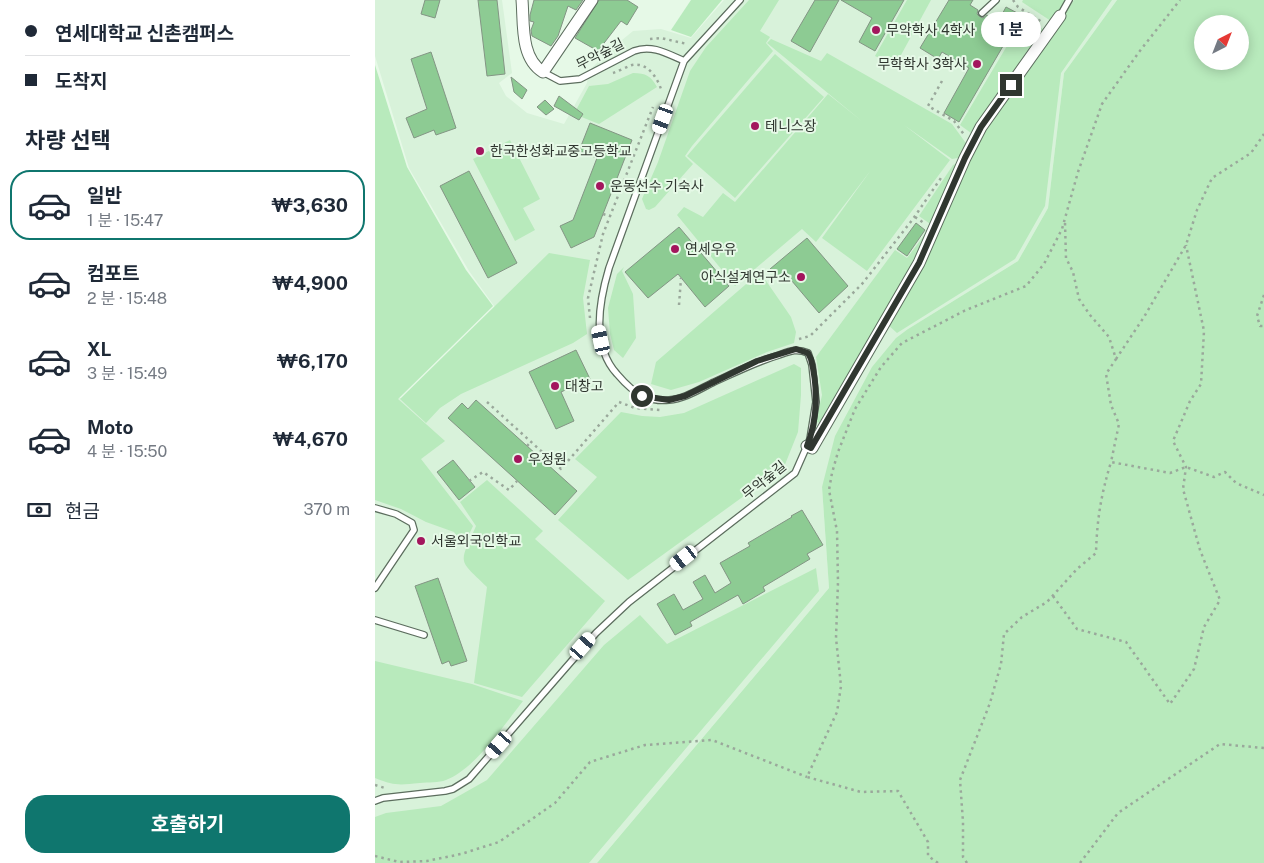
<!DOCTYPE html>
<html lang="ko">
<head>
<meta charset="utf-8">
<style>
	:root { --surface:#fff; --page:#f6f6f7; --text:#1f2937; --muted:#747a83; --line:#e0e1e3; --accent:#0f766e }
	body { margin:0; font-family:"Public Sans","Noto Sans KR",sans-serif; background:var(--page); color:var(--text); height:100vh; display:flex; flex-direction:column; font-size:19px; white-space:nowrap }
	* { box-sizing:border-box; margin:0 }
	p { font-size:16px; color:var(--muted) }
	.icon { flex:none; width:28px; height:28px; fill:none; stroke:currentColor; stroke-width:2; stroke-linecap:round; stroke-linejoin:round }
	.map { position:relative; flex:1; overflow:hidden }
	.side { display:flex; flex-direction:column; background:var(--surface); width:375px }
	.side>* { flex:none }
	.top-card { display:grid; align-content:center; height:110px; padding:0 25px; background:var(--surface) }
	.needle { width:32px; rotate:42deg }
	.controls { position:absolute; left:819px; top:15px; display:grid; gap:10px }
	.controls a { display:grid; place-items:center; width:55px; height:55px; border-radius:50%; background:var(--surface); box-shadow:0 2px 12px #0003; font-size:25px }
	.end { position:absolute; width:22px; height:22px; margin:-11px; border:6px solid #303730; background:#fff; box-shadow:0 0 0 2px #fff }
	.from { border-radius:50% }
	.bubble { position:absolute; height:35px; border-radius:18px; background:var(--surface); box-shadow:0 2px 12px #0003; font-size:16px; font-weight:700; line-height:35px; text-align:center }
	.car { position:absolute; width:15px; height:30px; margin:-15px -8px; border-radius:6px; box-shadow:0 0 4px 1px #0007; background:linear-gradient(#fff 24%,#345 0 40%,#fff 0 76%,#345 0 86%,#fff 0) }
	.top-card b { display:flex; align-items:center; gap:18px; height:48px; font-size:19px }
	.top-card b+b { border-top:1px solid var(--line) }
	.top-card i { width:12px; height:12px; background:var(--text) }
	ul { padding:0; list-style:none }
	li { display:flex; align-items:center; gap:15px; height:70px; margin:0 10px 8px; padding:0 15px; border:2px solid transparent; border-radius:20px }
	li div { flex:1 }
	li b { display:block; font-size:19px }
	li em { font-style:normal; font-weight:700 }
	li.selected { border-color:var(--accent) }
	li>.icon { width:45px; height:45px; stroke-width:1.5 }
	h2 { padding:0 25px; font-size:22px; line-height:60px }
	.pay { display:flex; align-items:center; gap:12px; height:55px; padding:0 25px; font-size:19px }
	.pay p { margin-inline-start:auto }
	.button { display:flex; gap:10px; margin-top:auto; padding:10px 25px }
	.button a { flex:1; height:58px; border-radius:20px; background:var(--accent); color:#fff; font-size:20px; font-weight:700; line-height:58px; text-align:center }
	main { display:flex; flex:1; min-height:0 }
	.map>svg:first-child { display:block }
	.built { fill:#d8f2da }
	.green { fill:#b8eabc; fill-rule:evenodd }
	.building { fill:#8dcb93; stroke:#839584 }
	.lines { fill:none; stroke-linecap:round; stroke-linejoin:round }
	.service-casing { stroke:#5c6d5e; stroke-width:8 }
	.minor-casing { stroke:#5c6d5e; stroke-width:13 }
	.path { stroke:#9aa89b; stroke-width:2.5; stroke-dasharray:2.5 4; stroke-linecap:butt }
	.service { stroke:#fff; stroke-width:5.5 }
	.minor { stroke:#fff; stroke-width:11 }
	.route { stroke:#303730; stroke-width:6 }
	.poi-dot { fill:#a3165d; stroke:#e6f9e7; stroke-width:2 }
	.labels { text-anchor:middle; stroke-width:4; stroke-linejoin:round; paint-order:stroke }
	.poi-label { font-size:14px; fill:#303730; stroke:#e6f9e7; text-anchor:start }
	.street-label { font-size:14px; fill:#303730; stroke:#e6f9e7 }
</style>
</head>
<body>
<main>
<section class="side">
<div class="top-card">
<b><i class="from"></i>연세대학교 신촌캠퍼스</b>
<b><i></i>도착지</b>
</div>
<h2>차량 선택</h2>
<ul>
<li class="selected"><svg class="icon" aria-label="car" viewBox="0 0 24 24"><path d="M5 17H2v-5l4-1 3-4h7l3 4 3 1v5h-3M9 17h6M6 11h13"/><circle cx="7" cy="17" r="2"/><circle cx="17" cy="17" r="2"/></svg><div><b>일반</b><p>1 분 · 15:47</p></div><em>₩3,630</em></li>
<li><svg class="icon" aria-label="car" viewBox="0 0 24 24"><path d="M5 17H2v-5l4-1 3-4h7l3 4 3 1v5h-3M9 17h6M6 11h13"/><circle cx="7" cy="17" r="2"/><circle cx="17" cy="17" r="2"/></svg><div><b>컴포트</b><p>2 분 · 15:48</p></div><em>₩4,900</em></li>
<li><svg class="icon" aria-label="car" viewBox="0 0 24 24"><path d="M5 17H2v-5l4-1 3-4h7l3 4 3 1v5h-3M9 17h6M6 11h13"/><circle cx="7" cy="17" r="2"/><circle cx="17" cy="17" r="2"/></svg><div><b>XL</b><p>3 분 · 15:49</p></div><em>₩6,170</em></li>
<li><svg class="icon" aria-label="car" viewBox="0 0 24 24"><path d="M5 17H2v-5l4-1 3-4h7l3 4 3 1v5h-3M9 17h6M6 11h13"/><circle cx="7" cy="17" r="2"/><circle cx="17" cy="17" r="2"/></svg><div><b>Moto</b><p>4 분 · 15:50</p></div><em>₩4,670</em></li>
</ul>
<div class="pay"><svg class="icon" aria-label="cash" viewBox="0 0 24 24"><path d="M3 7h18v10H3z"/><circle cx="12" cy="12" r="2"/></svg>현금<p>370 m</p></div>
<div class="button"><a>호출하기</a></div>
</section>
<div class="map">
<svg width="889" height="863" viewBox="0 0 889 863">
	<rect width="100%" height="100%" fill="#e6f9e7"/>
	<polygon class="built" points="0,0 127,0 137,73 124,83 131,96 152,113 189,124 212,83 213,75 218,67 230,54 258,31 286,29 316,38 349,0 742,0 689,73 673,208 643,261 533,329 447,487 454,588 222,863 0,863 0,385 45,408 122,310 94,271 34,168 0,56"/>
	<g class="green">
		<polygon points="316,0 347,0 316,37 296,30"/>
		<polygon points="374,0 404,0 385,31 395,37 391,43 398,51 317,146 310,156 318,164 280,207 274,210 271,209 267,199 283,162 315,71 331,47"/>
		<polygon points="532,0 556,0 520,66 500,56"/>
		<polygon points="648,0 690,0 683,14 676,21 647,2"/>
		<polygon points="699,0 737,0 686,73 670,206 640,259 522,333 512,324 609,129 676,35"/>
		<path d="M 742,0 L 889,0 L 889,863 L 222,863 L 454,588 L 447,487 L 460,436 L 497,367 L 521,338 L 533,329 L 643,261 L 673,208 L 689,73 ZM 828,24 L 865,24 L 865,61 L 828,61 Z"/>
		<polygon points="649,17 668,29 600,125 596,133 585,125"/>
		<polygon points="396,39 446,61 452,53 577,124 593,146 588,157 577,159 529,125 575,160 492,271 447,238 496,170 441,242 427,229 360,286 302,215 309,207 328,217 348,193 360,202 453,94 488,122 392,43"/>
		<polygon points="400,54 449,97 360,198 312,156"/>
		<polygon points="0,65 32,167 91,270 118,306 23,399 70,441 46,459 98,526 89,545 79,532 51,522 26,509 0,500"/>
		<path d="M 258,73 C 271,73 276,76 282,87 L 224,124 L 199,114 L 214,86 L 233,84 Z"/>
		<polygon points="135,140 165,199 148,208 160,230 140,241 98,159"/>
		<polygon points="587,161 558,226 544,216 578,165"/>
		<polygon points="554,229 541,263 446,423 441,422 447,395 441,357 520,250 532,258"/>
		<polygon points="174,253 215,260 208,298 212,334 198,343 86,394 65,408 51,423 25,399"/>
		<polygon points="249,267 247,271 258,294 261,338 248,358 239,350 235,334 233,308 242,274"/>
		<polygon points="385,272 416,317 421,332 419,343 392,352 324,382 296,390 276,384 281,362"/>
		<polygon points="419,364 426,368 426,395 423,432 409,467 253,580 183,520 222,477 200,459 246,412 267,416 285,417 309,413"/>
		<path d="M 112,480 L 168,531 L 160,539 L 230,601 L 147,697 L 99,683 L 112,587 C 82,558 84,565 101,526 L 85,502 Z"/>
		<polygon points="441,568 444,591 214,863 0,863 0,817 11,813 66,806 112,780 229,645 265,615 292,644"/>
		<path d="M 0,661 L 97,684 L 148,701 C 129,725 100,769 71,780 C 64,783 53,782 45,783 C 24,785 20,786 0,778 Z"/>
	</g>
	<g class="building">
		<polygon points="50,0 65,0 60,18 46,14"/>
		<polygon points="103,0 122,0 130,74 112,76"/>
		<polygon points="159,0 208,0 201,10 193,6 183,36 176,46 157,36 156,30 159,22 155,21 155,15"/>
		<polygon points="224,0 252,0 263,7 252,25 246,21 223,51 200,38"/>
		<polygon points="440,0 464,0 435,52 416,41"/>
		<polygon points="466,0 529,0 500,51 484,42 497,18"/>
		<polygon points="574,0 598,0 595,5 603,10 602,14 604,16 608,18 612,15 623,22 631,7 646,15 584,122 569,113 594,68 567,52 563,59 545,48"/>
		<polygon points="56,52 81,128 61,135 59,130 39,138 31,118 52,109 36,59"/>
		<polygon points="136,77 152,90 147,99 139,92"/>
		<polygon points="184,96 208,114 204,120 179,106"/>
		<polygon points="170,100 179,109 171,115 162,107"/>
		<polygon points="215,123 257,140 219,237 196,248 185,226 198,220 222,158 204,151"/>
		<polygon points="94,171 142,263 113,278 65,186"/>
		<polygon points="541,223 550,230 532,256 522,249"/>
		<polygon points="304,227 354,286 330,307 303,274 273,298 250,272"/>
		<polygon points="432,238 473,286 444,313 411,274 405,280 395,269"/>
		<polygon points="201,350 215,379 186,392 199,421 181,429 154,372"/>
		<polygon points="101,400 202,491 180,515 73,418 87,403 93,409"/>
		<polygon points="78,460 100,487 84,500 62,472"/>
		<polygon points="427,510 448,545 432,554 435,559 388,587 390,591 368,604 363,595 315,622 317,626 300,635 282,604 299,594 308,610 328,599 318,582 330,575 340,593 356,583 345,563 375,546 373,543 417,517 416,516"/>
		<polygon points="63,578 92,661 76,666 74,661 67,664 40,586"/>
	</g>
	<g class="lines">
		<g class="service-casing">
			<g id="service">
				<polyline points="607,13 621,0"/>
				<polyline points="685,16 694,0"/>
				<path d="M 168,72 L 185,81 L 205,79 L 259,51 C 277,44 293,54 309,61"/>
				<polyline points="0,508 21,514 37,523 39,530 0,588"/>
				<polyline points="0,620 49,635"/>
				<path d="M 0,801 L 8,798 L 70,791 L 78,789 L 94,779 L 221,633 L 254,602 L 420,473 L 435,439 L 441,402 L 437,365 L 433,353 C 422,348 415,351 404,355 C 380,362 359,373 337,383 C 323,390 309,399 294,400 C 286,401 275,399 268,396 C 258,392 248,381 242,374 C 216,345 224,302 234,268 L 309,61 L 365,0"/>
			</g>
		</g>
		<g class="minor-casing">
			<g id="minor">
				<path d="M 147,0 C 149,23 145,58 168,72 L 217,0"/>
				<polyline points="432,446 437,448 544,263 590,158 606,127 685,16"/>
			</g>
		</g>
		<g class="path">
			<polyline points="638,0 643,7 667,22"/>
			<polyline points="275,39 286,38 312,44"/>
			<path d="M 238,73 C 244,71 251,67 257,65 C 272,62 282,77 286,89"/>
			<polyline points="567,81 553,106 579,121 590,136"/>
			<polyline points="228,214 235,216"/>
			<polyline points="540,217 549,223"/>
			<polyline points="690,223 691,258 698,272 704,299 715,315 734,337 741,359 731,374 736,405 744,424 736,462 795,473 811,467 839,477 850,472 861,483 889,495"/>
			<polyline points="889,295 882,316 885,326 889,326"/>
			<polyline points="304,305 306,278"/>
			<polyline points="215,318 213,298 228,234 278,107"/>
			<polyline points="424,339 435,336 487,284 538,219 568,175"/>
			<polyline points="741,359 769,317 811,245 822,210 837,178 876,153 889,134"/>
			<polyline points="112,402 186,469 244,402 260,408 285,410"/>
			<polyline points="152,446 156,442"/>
			<polyline points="94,481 108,472 134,490 142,481"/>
			<polyline points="678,596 702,629 751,642 795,704 819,669 829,627 845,600 825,550 808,489 811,467 798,441 815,401 826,384 829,331 811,245"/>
			<polyline points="0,785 10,788"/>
			<polyline points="0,856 24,862 52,861 86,854 124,842 180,803 215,762 270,745 337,740 432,777"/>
			<polyline points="563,863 553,856 553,842 523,791 486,792 432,777 462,712 466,686 461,638 463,582 462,531 454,490 457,473 463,452 480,409 506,367 527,343 591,310 651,286 669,264 687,229 703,172 727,104 764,52 805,0"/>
			<path d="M 592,863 L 588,857 L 588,822 L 585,780 L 615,703 L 626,664 L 629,634 L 647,617 L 672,602 L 702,569 L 721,553 C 722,519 726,495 736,462"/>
			<polyline points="705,863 743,813 845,744 889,748"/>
		</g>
		<use href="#service" class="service"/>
		<use href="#minor" class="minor"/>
	</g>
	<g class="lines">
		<path class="route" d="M 267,396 L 294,400 L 310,396 L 382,361 L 421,349 L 433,353 L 436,359 C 443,387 443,419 432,446 L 436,448 L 544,263 L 590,158 L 606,127 L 636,85"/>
	</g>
	<g class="poi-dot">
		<circle cx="501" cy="30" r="5"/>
		<circle cx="602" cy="64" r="5"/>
		<circle cx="380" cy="126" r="5"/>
		<circle cx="105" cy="151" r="5"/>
		<circle cx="225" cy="186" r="5"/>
		<circle cx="300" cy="249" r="5"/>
		<circle cx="426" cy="277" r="5"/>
		<circle cx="180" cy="386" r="5"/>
		<circle cx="143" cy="459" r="5"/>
		<circle cx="46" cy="541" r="5"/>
	</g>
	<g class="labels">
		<g class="poi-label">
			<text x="511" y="35">무악학사 4학사</text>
			<text x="592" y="69" text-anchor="end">무학학사 3학사</text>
			<text x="390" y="131">테니스장</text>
			<text x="115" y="156">한국한성화교중고등학교</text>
			<text x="235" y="191">운동선수 기숙사</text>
			<text x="310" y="254">연세우유</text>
			<text x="416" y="282" text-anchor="end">아식설계연구소</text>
			<text x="190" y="391">대창고</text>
			<text x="153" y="464">우정원</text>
			<text x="56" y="546">서울외국인학교</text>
		</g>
		<g class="street-label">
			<text transform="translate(225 54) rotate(-27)" y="5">무악숲길</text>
			<text transform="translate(389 480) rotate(-39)" y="5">무악숲길</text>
		</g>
	</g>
</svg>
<div class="controls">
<a><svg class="needle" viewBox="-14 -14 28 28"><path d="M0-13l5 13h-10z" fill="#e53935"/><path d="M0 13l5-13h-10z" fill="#747a83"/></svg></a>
</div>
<i class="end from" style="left:267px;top:396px"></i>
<i class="end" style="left:636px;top:85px"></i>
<div class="bubble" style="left:606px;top:12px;width:60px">1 분</div>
<i class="car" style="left:288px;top:119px;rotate:200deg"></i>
<i class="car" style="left:226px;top:340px;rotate:348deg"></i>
<i class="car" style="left:309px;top:558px;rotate:232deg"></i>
<i class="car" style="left:208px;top:646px;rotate:41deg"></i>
<i class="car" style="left:124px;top:745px;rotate:221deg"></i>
</div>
</main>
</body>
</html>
